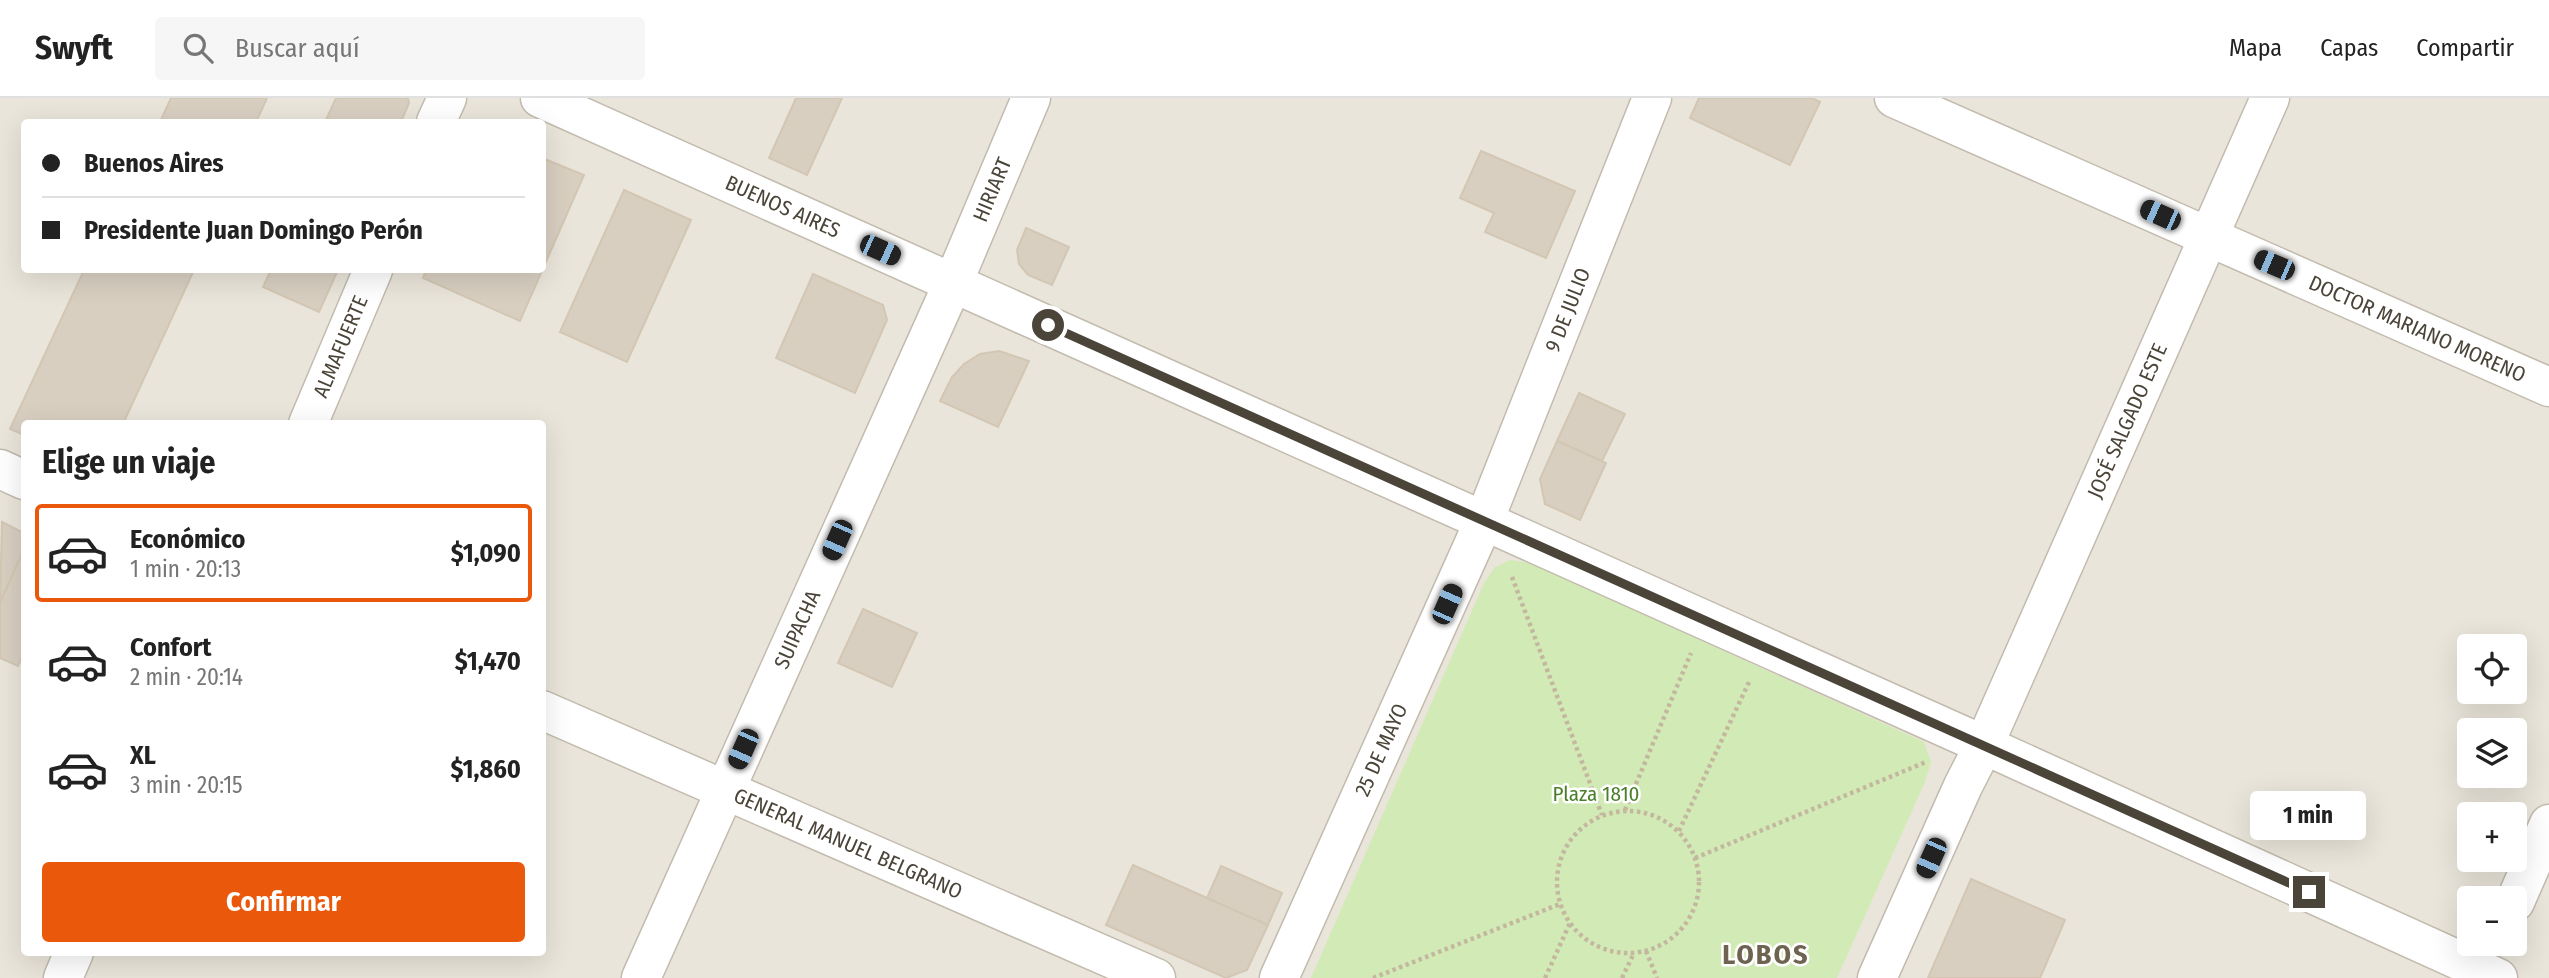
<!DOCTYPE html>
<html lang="es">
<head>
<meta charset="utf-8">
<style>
	:root { --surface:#fff; --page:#f6f6f6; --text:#222; --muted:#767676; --line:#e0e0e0; --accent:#ea580c }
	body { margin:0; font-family:"Fira Sans Condensed",sans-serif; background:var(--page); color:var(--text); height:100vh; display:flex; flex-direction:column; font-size:26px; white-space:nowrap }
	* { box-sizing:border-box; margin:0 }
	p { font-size:23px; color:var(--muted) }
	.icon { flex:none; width:38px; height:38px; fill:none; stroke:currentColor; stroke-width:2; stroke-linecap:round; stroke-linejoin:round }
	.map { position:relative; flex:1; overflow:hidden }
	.side { position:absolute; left:21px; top:322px; width:525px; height:536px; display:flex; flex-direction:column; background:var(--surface); border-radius:7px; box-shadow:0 7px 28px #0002 }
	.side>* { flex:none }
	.guide { position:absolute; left:21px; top:21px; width:525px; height:154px; border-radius:7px; box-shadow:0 7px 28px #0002; display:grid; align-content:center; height:154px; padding:0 21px; background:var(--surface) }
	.buttons { position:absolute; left:2457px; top:536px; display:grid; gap:14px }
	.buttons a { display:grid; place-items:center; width:70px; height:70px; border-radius:7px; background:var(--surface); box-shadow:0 7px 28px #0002; font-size:35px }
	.end { position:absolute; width:32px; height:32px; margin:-16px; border:9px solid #4b4439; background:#fff; box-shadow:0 0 0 4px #fff }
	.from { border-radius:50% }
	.bubble { position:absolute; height:49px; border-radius:7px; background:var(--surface); box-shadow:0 7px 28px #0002; font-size:23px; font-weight:700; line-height:49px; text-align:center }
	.car { position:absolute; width:21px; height:42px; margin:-21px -10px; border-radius:9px; box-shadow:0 0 5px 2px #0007; background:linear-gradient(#222 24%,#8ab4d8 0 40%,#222 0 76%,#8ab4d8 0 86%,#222 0) }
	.guide b { display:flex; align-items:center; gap:24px; height:66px; font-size:26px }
	.guide b+b { border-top:2px solid var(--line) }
	.guide i { width:18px; height:18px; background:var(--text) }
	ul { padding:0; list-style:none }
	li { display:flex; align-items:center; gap:21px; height:98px; margin:0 14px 10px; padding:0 7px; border:4px solid transparent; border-radius:7px }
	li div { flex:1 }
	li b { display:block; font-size:26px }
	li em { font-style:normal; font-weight:700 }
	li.on { border-color:var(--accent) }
	li>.icon { width:63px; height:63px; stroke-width:1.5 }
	h2 { padding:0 21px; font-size:32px; line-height:84px }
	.action { display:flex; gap:14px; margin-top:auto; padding:14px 21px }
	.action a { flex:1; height:80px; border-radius:7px; background:var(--accent); color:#fff; font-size:28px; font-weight:700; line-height:80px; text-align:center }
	header { display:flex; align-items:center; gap:42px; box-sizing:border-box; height:98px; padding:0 35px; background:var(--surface); border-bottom:2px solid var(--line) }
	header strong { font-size:33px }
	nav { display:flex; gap:38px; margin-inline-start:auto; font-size:24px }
	.search { width:490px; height:63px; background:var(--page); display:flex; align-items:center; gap:18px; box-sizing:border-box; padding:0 24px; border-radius:7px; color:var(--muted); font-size:26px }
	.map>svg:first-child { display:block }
	.residential { fill:#eae5da; fill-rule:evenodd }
	.green { fill:#d2eab5 }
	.building { fill:#d8cfc1; stroke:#d3c7b4; stroke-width:2 }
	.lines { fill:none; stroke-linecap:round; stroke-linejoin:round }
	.minor-casing { stroke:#c2bbae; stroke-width:41 }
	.path { stroke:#c4b79f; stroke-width:4.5; stroke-dasharray:3.5 3.5; stroke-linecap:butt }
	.minor { stroke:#fff; stroke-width:38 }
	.route { stroke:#4b4439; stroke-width:9 }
	.labels { text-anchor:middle; stroke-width:5; stroke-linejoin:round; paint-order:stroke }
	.street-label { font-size:21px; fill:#4b4439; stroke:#fff }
	.park-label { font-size:21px; fill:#4a7f2a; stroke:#fff }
	.district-label { font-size:28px; font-weight:bold; letter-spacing:2px; fill:#6e6250; stroke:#fff }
</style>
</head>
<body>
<header>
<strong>Swyft</strong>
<div class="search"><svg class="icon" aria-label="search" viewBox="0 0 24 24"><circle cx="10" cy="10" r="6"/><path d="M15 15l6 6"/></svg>Buscar aquí</div>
<nav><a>Mapa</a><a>Capas</a><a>Compartir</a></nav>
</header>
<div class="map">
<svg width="2549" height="880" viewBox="0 0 2549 880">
	<rect width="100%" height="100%" fill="#f6f3ec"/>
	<path class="residential" d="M 0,0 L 2549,0 L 2549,880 L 0,880 ZM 24,24 L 542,24 L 542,172 L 24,172 ZM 24,326 L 542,326 L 542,854 L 24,854 ZM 2469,548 L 2515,548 L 2515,593 L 2469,593 ZM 2469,632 L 2515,632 L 2515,677 L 2469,677 ZM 2469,716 L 2515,716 L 2515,761 L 2469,761 ZM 2469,800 L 2515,800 L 2515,845 L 2469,845 Z"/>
	<polygon class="green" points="1510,462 1531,465 1924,644 1931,664 1925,684 1837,880 1311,880 1484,485 1495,469"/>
	<g class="building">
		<polygon points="171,0 267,0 256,24 160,24"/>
		<polygon points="336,0 408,0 409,5 401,24 325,24"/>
		<polygon points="796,0 842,0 807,77 769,60"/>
		<polygon points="1699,0 1812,0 1820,4 1790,67 1690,20"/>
		<polygon points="1481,53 1575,93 1546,160 1485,134 1494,115 1460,100"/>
		<polygon points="542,60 584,77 520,223 423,180 426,172 542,172"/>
		<polygon points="624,92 691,122 627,264 560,234"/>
		<polygon points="1026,130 1069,149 1052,187 1028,177 1019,166 1017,152"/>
		<polygon points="84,172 194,172 123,326 24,326 24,337 10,331"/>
		<polygon points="271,172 338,172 319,214 263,189"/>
		<polygon points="813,176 883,207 887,222 855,295 776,260"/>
		<polygon points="999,253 1029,263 998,329 940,303 952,279 964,266 980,256"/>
		<polygon points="1579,295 1625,316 1602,363 1557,343"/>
		<polygon points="1557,343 1606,365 1580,422 1545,406 1540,381"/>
		<polygon points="2,424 24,435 24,451 0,505"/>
		<polygon points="24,451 24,554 18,568 0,560 0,505"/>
		<polygon points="863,511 917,535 892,589 838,565"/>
		<polygon points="1133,767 1268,827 1247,872 1226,880 1106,827"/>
		<polygon points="1221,768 1282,795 1268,827 1207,800"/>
		<polygon points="1971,781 2065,822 2040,880 1928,880"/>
	</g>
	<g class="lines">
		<g class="minor-casing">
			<g id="minor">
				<path id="s1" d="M 540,0 L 1984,647 L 2498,880"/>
				<path id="s2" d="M 1894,0 L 2549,289"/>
				<polyline points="436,24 447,0"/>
				<path id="s3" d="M 308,326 L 373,172"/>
				<polyline points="0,371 24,382"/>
				<path id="s4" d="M 542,612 L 1156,880"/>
				<polyline points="2515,804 2549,726"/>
				<polyline points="63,880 74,854"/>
				<path id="s5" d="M 641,880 L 953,185 L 1031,0"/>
				<path id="s6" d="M 1279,880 L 1484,423 L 1652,0"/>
				<path id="s7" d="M 1877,880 L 1963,688 L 1984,647 L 2270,0"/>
			</g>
		</g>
		<g class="path">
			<polyline points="1512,479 1602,717"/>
			<polyline points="1625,712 1691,555"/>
			<circle cx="1628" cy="784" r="71"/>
			<polyline points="1679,733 1750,582"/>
			<polyline points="1695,760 1926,664"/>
			<polyline points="1646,853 1657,880"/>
			<polyline points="1373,880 1560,806"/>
			<polyline points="1545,880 1570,825"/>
			<polyline points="1622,880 1634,855"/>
		</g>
		<use href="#minor" class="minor"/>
	</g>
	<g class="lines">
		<polyline class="route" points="1048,227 2309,794"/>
	</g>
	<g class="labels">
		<g class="street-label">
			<text dy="7" stroke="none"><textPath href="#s5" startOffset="863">HIRIART</textPath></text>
			<text dy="7" stroke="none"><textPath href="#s1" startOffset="266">BUENOS AIRES</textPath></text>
			<text dy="7" stroke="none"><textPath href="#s6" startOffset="728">9 DE JULIO</textPath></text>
			<text dy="7" stroke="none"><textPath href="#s2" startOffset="572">DOCTOR MARIANO MORENO</textPath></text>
			<text dy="7" stroke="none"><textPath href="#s3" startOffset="84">ALMAFUERTE</textPath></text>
			<text dy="7" stroke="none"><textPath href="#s7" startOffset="611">JOSÉ SALGADO ESTE</textPath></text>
			<text dy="7" stroke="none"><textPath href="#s5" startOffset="382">SUIPACHA</textPath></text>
			<text dy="7" stroke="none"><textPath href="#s6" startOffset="250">25 DE MAYO</textPath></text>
			<text dy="7" stroke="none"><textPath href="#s4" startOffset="334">GENERAL MANUEL BELGRANO</textPath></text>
		</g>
		<g class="park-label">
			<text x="1596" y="703">Plaza 1810</text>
		</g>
		<g class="district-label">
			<text x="1766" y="866">LOBOS</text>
		</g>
	</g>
</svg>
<div class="buttons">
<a><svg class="icon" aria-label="locate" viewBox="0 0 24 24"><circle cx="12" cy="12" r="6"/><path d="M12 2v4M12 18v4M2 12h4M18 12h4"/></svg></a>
<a><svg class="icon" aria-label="layers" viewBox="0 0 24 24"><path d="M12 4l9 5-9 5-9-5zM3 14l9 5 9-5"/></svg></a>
<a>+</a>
<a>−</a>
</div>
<i class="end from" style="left:1048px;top:227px"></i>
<i class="end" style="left:2309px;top:794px"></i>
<div class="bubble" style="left:2250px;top:693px;width:116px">1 min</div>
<i class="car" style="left:2160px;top:117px;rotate:294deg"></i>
<i class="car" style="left:880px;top:152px;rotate:114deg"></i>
<i class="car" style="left:2274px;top:167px;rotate:293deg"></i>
<i class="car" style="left:837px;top:442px;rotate:204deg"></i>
<i class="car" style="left:1447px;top:506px;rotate:24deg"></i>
<i class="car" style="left:743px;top:651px;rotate:204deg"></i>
<i class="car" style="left:1931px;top:760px;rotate:204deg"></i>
<div class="guide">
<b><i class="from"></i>Buenos Aires</b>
<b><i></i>Presidente Juan Domingo Perón</b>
</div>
<section class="side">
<h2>Elige un viaje</h2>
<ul>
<li class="on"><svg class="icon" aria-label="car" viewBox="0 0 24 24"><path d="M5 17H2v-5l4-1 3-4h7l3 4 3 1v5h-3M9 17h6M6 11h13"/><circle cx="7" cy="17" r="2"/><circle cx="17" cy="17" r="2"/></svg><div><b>Económico</b><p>1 min · 20:13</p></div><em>$1,090</em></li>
<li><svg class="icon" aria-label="car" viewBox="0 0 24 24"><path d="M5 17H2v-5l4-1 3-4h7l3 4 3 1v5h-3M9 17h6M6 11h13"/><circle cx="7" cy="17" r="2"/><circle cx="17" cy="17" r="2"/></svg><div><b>Confort</b><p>2 min · 20:14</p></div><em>$1,470</em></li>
<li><svg class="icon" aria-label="car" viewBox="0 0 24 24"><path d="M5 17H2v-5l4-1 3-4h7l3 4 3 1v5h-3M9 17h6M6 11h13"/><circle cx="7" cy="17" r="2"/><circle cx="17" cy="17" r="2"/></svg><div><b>XL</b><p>3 min · 20:15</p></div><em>$1,860</em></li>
</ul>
<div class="action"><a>Confirmar</a></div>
</section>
</div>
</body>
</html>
